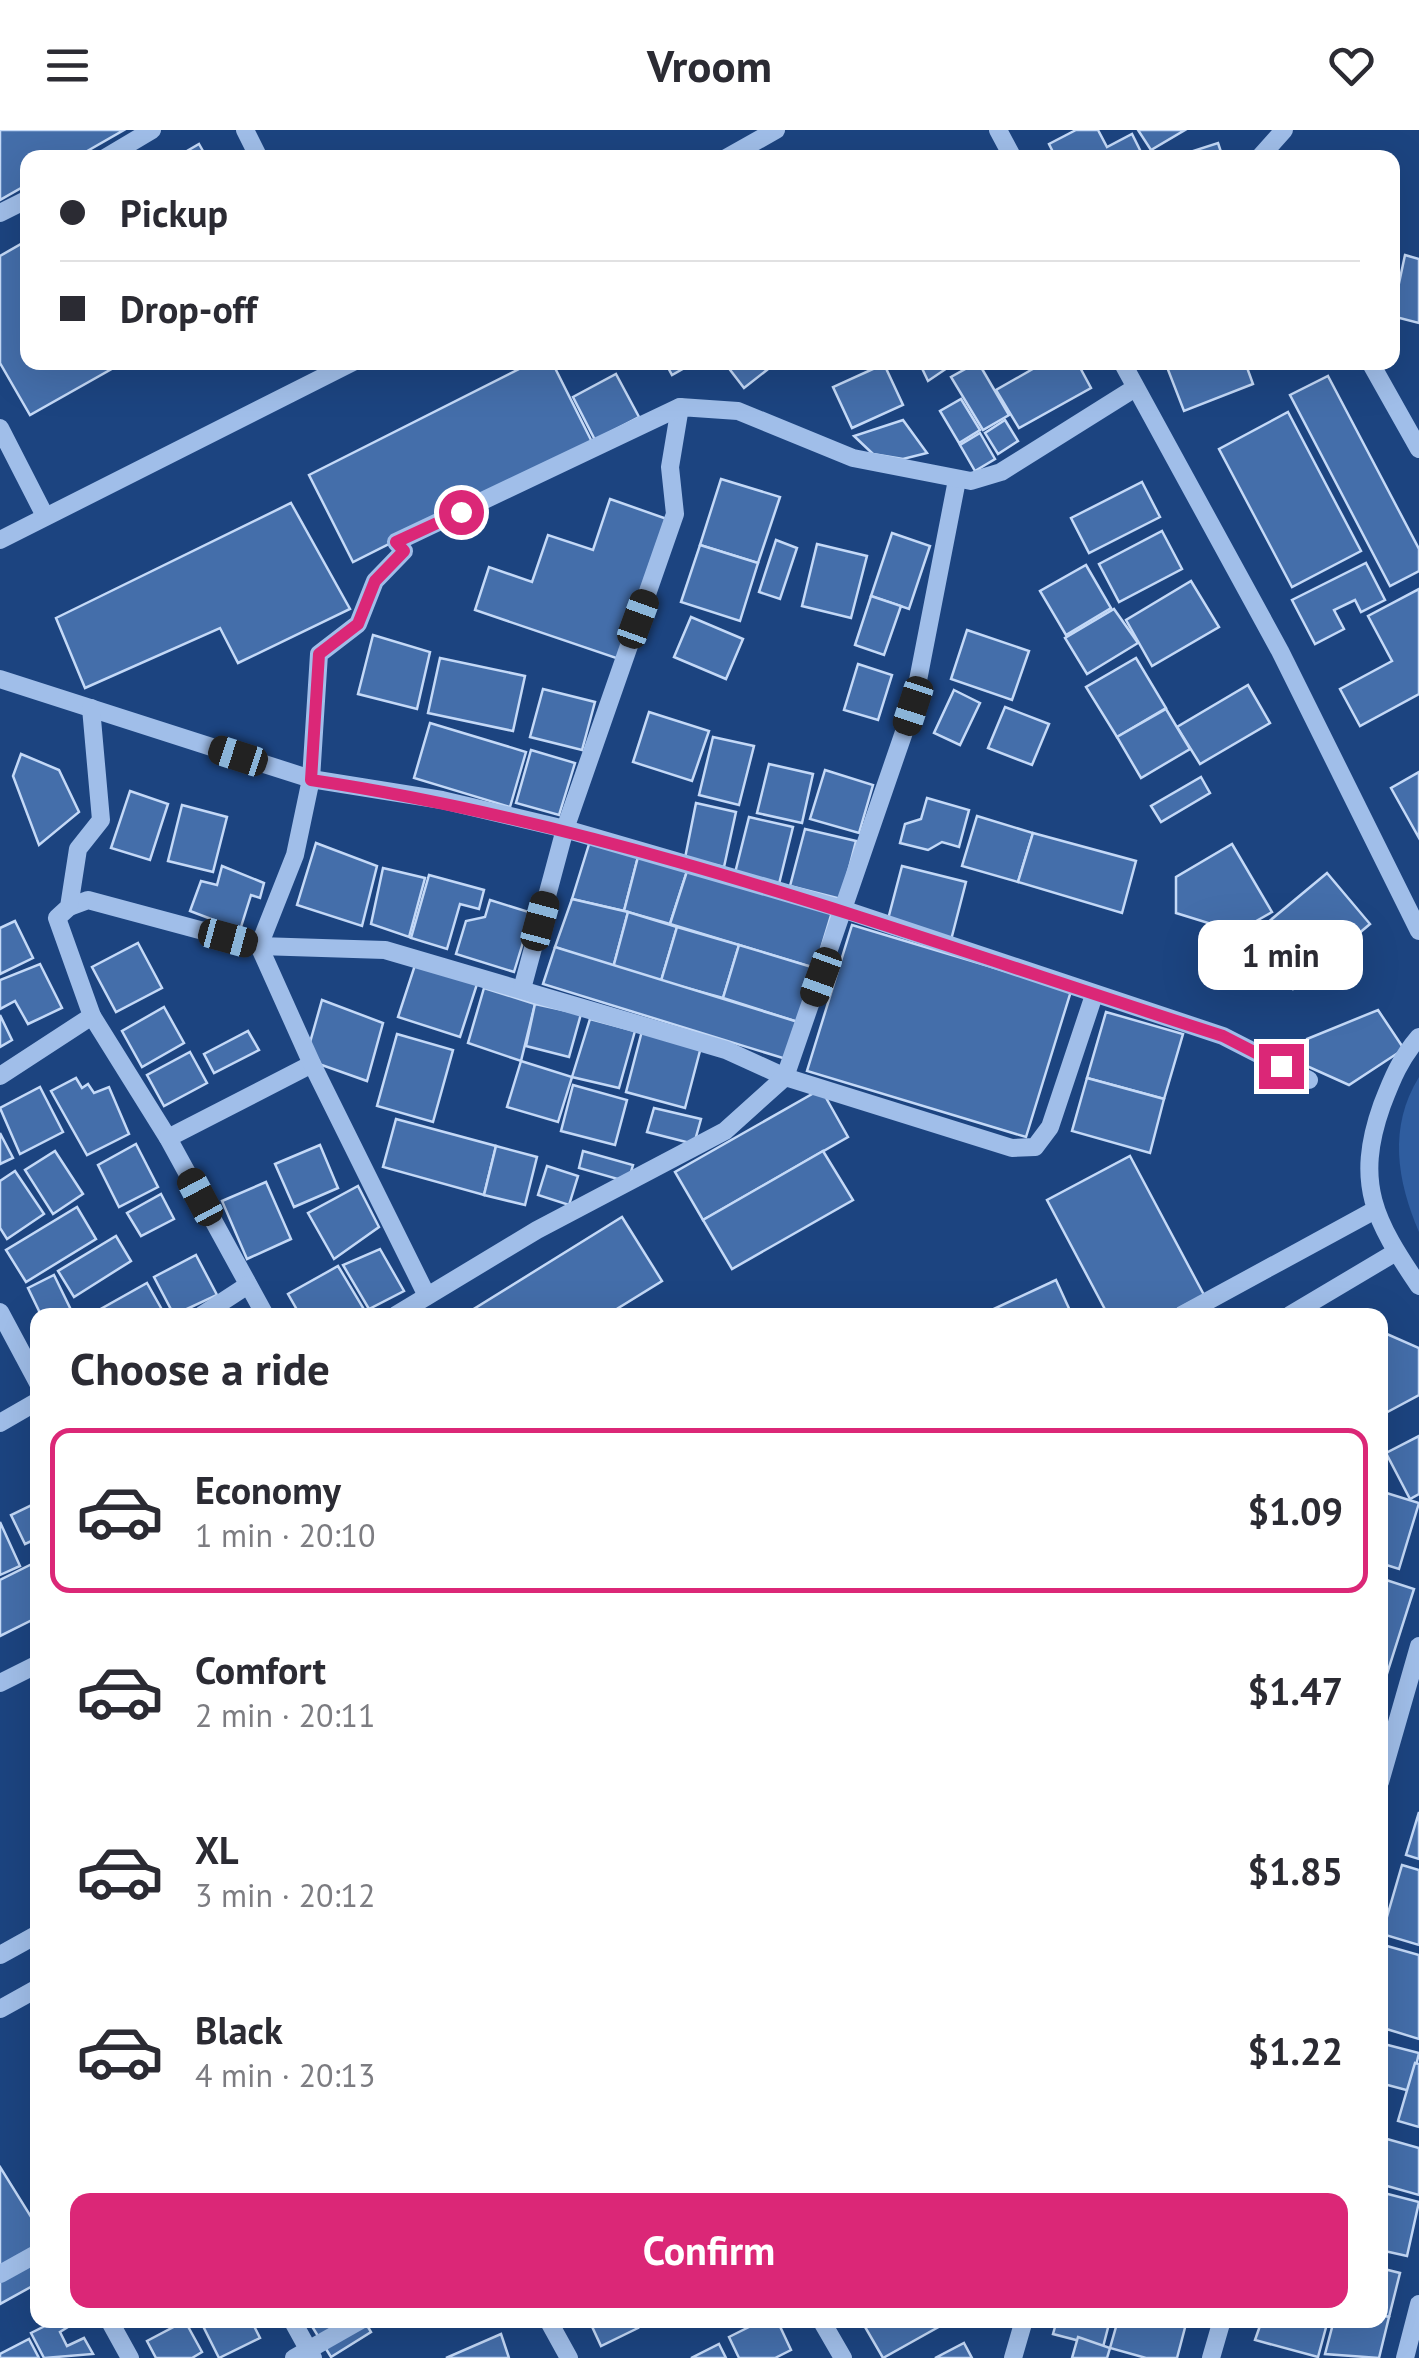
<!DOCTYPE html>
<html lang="en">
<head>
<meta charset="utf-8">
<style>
	:root { --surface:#fff; --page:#f7f7f7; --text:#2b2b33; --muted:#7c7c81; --line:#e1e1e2; --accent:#db2777 }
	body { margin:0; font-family:"PT Sans",sans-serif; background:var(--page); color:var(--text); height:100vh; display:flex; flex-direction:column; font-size:38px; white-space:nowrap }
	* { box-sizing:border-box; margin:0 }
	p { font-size:32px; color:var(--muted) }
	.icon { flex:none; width:55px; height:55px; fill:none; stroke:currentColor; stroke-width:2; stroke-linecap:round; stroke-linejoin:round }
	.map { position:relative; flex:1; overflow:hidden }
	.side { position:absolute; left:30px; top:1178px; width:1358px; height:1020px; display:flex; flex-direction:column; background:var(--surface); border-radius:20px; box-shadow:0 10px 40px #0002 }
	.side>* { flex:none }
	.hud { position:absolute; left:20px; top:20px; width:1380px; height:220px; border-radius:20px; box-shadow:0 10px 40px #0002; display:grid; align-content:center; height:220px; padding:0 40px; background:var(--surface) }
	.end { position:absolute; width:45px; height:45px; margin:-22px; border:12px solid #db2777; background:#fff; box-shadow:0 0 0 5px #fff }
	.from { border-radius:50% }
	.bubble { position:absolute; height:70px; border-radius:20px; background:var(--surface); box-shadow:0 10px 40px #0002; font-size:32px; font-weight:700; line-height:70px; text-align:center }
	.car { position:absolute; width:30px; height:60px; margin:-30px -15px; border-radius:12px; box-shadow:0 0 8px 2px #0007; background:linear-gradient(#222 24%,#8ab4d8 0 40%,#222 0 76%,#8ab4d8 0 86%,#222 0) }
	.hud b { display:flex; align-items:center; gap:35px; height:95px; font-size:38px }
	.hud b+b { border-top:2px solid var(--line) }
	.hud i { width:25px; height:25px; background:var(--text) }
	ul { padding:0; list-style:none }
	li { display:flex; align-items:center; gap:30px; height:165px; margin:0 20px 15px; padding:0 20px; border:5px solid transparent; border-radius:20px }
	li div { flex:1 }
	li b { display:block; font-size:38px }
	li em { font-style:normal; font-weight:700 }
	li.selected { border-color:var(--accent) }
	li>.icon { width:90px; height:90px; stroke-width:1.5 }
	h2 { padding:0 40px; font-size:45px; line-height:120px }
	.button { display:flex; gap:20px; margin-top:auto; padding:20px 40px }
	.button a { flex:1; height:115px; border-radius:20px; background:var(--accent); color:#fff; font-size:40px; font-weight:700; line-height:115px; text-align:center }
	header { display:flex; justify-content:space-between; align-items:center; height:130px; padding:0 40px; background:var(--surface); font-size:45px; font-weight:700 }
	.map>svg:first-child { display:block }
	.green { fill:#2f5d9f }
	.building { fill:#446eaa; stroke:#c4d9f7; stroke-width:2.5 }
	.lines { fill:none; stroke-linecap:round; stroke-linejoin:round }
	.minor { stroke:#a0bee9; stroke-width:18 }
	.route { stroke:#db2777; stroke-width:12 }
</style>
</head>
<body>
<header><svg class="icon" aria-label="menu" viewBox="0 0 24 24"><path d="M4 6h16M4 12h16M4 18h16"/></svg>Vroom<svg class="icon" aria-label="heart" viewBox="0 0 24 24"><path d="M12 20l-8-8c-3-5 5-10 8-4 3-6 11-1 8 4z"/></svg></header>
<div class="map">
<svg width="1419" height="2228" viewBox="0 0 1419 2228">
	<rect width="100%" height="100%" fill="#1c4480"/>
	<path class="green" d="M 1419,947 L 1419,1102 C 1397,1051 1388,997 1419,947 Z"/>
	<g class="building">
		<polygon points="0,0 124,0 75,28 28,28 28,54 0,70"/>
		<polygon points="1076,0 1098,0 1107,17 1132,4 1144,28 1100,28 1098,24 1056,28 1049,14"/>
		<polygon points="1138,0 1185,0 1151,20"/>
		<polygon points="1218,13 1223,28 1195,28 1193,21"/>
		<polygon points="199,14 207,28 175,28"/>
		<polygon points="28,110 28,232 124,232 30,285 0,233 0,126"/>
		<polygon points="1405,125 1419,129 1419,193 1392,186"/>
		<polygon points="533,232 552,232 592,312 353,432 309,345"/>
		<polygon points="665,232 695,232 672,245"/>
		<polygon points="724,232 777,232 744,258"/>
		<polygon points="919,232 956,232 928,251"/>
		<polygon points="978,232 1009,285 983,300 951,247"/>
		<polygon points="1045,232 1077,232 1091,258 1019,298 996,260"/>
		<polygon points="1165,232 1245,232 1253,254 1184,281"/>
		<polygon points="884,234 903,275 852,298 833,257"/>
		<polygon points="616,244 639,287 595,310 573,267"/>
		<polygon points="1328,246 1419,419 1419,441 1390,456 1290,265"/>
		<polygon points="961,269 980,300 959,313 940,281"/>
		<polygon points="1288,282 1361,421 1292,457 1219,319"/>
		<polygon points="903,290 927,323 903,329 873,324 854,306"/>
		<polygon points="1005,290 1018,311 998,324 985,303"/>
		<polygon points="980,303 995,329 975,341 960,315"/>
		<polygon points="721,349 780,367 758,433 700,415"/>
		<polygon points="1142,352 1160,387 1089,423 1071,388"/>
		<polygon points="610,369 667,389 619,529 475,480 489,437 532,452 548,405 593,420"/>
		<polygon points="291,373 350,479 238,533 220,498 85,558 56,488"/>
		<polygon points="1162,401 1182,439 1119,472 1099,434"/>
		<polygon points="892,403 930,416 909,479 871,466"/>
		<polygon points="776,410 797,418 780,469 759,462"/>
		<polygon points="817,414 867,426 851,488 802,476"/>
		<polygon points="700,415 758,433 740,491 681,472"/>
		<polygon points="1366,433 1385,470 1361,482 1355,470 1334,480 1344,499 1315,514 1292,470"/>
		<polygon points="1086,435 1111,478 1066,505 1040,461"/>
		<polygon points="1191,451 1219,497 1152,536 1126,490"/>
		<polygon points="1419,459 1419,564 1360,596 1340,559 1392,531 1368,486"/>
		<polygon points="871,466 901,476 884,525 855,515"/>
		<polygon points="1114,479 1138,513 1087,544 1065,508"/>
		<polygon points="691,487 743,509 726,549 674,527"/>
		<polygon points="967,500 1029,521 1012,570 951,549"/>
		<polygon points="373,505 430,522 417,579 358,564"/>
		<polygon points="440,528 525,546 513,601 428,583"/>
		<polygon points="1136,528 1166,578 1117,607 1086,557"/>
		<polygon points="858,534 892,545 878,590 844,580"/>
		<polygon points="1248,555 1270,593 1200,634 1177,597"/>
		<polygon points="543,559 595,572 582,620 530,607"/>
		<polygon points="954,560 980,573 960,615 934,603"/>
		<polygon points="1005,577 1049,594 1032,635 988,618"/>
		<polygon points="1166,579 1190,619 1141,648 1117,607"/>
		<polygon points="649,582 709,601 692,651 633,632"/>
		<polygon points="430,593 526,622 510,677 414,648"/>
		<polygon points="713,607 754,616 739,675 699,665"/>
		<polygon points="531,620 575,633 559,685 516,673"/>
		<polygon points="21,624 59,640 79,682 39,715 13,646"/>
		<polygon points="769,634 813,644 802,693 757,683"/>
		<polygon points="825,640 873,655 859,703 810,689"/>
		<polygon points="1419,642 1419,708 1391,658"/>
		<polygon points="1201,647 1210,663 1161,692 1151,676"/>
		<polygon points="130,661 168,674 150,730 111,718"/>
		<polygon points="927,668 969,680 959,717 942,712 928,720 900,713 905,694 921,689"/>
		<polygon points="696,673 736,682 724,737 685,728"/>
		<polygon points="182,675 227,687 213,742 168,731"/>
		<polygon points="977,686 1033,703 1018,752 962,736"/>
		<polygon points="749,687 793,697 779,754 735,743"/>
		<polygon points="805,699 856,711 841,769 790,756"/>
		<polygon points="1033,703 1136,731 1122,783 1018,752"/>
		<polygon points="590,711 639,723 624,781 572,769"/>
		<polygon points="316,713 377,736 362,796 297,775"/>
		<polygon points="1232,714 1272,782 1237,802 1176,783 1176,747"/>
		<polygon points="639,723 688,738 670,794 624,781"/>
		<polygon points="222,736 264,753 260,768 251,765 240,800 190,781 201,751 217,755"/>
		<polygon points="902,736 966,752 951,810 887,793"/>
		<polygon points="383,738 425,748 409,807 371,794"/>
		<polygon points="688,738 832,782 815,838 670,794"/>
		<polygon points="1327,743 1370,794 1293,859 1249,808"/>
		<polygon points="429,745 484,760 479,779 460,774 447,819 411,808"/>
		<polygon points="572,769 628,782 613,838 555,817"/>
		<polygon points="490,770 532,783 514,842 456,824 466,791 485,787"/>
		<polygon points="628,782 677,797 661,851 613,838"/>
		<polygon points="15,791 33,828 0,844 0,798"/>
		<polygon points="852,795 1071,861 1026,1007 807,941"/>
		<polygon points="677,797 739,815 723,868 661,851"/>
		<polygon points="138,813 162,858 116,882 92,837"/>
		<polygon points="739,815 815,838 798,892 723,868"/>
		<polygon points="555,817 798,892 786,929 543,854"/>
		<polygon points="416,832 478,851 460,907 398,887"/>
		<polygon points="40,834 62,878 28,894 15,871 0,879 0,850"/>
		<polygon points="484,858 535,874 521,931 468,913"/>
		<polygon points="322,870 383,893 367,951 316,933 309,916"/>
		<polygon points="535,874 581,884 569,927 526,916"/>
		<polygon points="164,877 184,913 142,937 122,901"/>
		<polygon points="1378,880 1404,919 1349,955 1300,933 1307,909"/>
		<polygon points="1106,882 1183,904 1164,969 1087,948"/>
		<polygon points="0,885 12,910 0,917"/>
		<polygon points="590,889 635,901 619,958 572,947"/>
		<polygon points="248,901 259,920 214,943 204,924"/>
		<polygon points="642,901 701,917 685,978 626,962"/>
		<polygon points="397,904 453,920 433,992 377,976"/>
		<polygon points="190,922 207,953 164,976 147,945"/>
		<polygon points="521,931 572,947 558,992 507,977"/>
		<polygon points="76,948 82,958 88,954 94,963 109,957 129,1004 87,1025 51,961"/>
		<polygon points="1087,948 1164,969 1150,1023 1072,1001"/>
		<polygon points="573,955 627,970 615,1015 561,1001"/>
		<polygon points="40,957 63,1002 20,1024 0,978"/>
		<polygon points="821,959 848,1007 703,1090 675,1042"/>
		<polygon points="654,978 701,989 694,1014 647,1002"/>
		<polygon points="396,989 496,1016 484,1065 383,1037"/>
		<polygon points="0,1003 13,1028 0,1034"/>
		<polygon points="136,1014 158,1057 119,1077 98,1035"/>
		<polygon points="320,1015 338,1058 294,1077 275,1034"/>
		<polygon points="496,1016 537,1027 525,1075 484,1065"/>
		<polygon points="55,1021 83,1064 53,1084 25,1040"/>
		<polygon points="583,1021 633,1035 628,1052 579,1038"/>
		<polygon points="823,1021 853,1070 732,1139 703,1090"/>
		<polygon points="1130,1026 1204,1165 1166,1185 1108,1185 1047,1070"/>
		<polygon points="547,1036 578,1046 569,1075 538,1065"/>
		<polygon points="15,1041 44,1084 7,1109 0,1098 0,1051"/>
		<polygon points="266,1052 291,1109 247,1129 222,1071"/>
		<polygon points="358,1056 379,1097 334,1129 308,1083"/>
		<polygon points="161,1064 174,1089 141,1106 127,1083"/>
		<polygon points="77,1077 96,1109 26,1152 6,1120"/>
		<polygon points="622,1087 662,1151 607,1185 464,1185"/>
		<polygon points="116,1106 131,1131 74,1167 58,1141"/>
		<polygon points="380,1119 404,1161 369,1179 343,1135"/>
		<polygon points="196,1125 217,1165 174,1185 154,1147"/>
		<polygon points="338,1136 365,1181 358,1185 300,1185 288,1164"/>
		<polygon points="54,1145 73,1184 71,1185 41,1185 28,1158"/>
		<polygon points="1056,1150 1072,1185 981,1185"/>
		<polygon points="147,1153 165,1185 90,1185"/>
		<polygon points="1380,1201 1419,1218 1419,1265 1380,1286"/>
		<polygon points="1419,1306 1419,1364 1410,1369 1386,1323"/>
		<polygon points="1380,1361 1419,1373 1399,1439 1380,1433"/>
		<polygon points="38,1372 38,1408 25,1414 11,1385"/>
		<polygon points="0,1392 20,1436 0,1445"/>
		<polygon points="38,1431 38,1487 0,1506 0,1450"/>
		<polygon points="1380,1448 1414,1459 1386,1547 1380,1545"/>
		<polygon points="1419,1682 1419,1729 1406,1725"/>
		<polygon points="1402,1735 1419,1740 1419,1815 1382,1804"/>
		<polygon points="1380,1814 1419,1825 1419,1909 1380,1897"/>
		<polygon points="1380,1913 1419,1923 1410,1961 1380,1953"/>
		<polygon points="1415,1933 1419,1934 1419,1997 1398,1991"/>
		<polygon points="1380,2007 1419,2018 1419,2065 1380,2054"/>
		<polygon points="0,2037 38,2098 38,2153 0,2174"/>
		<polygon points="1380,2062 1419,2072 1407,2126 1380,2120"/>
		<polygon points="1380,2138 1400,2143 1389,2187 1380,2185"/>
		<polygon points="1380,2185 1389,2187 1379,2228 1325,2224 1334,2190 1380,2190"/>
		<polygon points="57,2190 79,2190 60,2202 67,2216 84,2208 93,2224 44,2228 31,2203"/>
		<polygon points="200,2190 251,2190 260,2208 219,2228"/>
		<polygon points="308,2190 364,2190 371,2202 331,2227"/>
		<polygon points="589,2190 634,2190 638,2198 601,2216"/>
		<polygon points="763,2190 777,2190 791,2220 775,2228 739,2228 729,2207"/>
		<polygon points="861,2190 951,2190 883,2228"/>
		<polygon points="1057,2190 1110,2190 1103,2217 1053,2204"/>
		<polygon points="1118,2190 1187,2190 1177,2228 1146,2228 1110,2218"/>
		<polygon points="1262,2190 1328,2190 1318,2227 1255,2210"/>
		<polygon points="185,2191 202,2222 192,2228 156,2228 147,2211"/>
		<polygon points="501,2204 509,2228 446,2228"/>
		<polygon points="1078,2207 1110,2218 1107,2228 1072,2228"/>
		<polygon points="29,2209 39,2228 0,2228 0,2224"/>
		<polygon points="964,2213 972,2228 935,2228"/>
		<polygon points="719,2214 726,2228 691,2228"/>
	</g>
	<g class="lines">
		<g class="minor">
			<polyline points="245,0 259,28"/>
			<polyline points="998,0 1013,28"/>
			<polyline points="105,28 152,0"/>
			<polyline points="726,28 776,0"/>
			<polyline points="1259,28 1284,0"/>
			<polyline points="0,83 28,69"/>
			<polyline points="1122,232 1280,521 1419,801"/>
			<polyline points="1370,232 1419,319"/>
			<polyline points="0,298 45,386"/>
			<polyline points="0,410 353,232"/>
			<polyline points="0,549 311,649 442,670 565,699 845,780 1223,906 1309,950"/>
			<polyline points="69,777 88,770 259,816 385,820 726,920 785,947 913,576 957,350"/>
			<polyline points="522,859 565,699 675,384 670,337 680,277 738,281 853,328 971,351 1001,342 1135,258"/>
			<polyline points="92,886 168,1008 265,1185"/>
			<path d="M 1419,907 C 1400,929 1392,949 1382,975 C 1354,1054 1375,1091 1419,1156"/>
			<polyline points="0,946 92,886 57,788 69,777 78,719 101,690 91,578"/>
			<polyline points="168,1008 312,934"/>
			<polyline points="427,1166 312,934 259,816 295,725 311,649 319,524 358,494 375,451 404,421 396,412 680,277"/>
			<polyline points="0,1182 38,1253"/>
			<polyline points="202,1185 248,1155"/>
			<polyline points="396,1185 537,1100 725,1001 785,947 1012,1018 1035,1017 1050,997 1094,865"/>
			<polyline points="1182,1185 1375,1080"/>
			<polyline points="1290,1185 1396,1122"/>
			<polyline points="0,1293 38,1271"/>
			<polyline points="0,1553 38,1534"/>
			<polyline points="1380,1652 1419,1516"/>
			<polyline points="0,1825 38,1804"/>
			<polyline points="0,1879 38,1858"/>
			<polyline points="0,2144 38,2123"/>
			<polyline points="109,2190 130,2228"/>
			<polyline points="292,2190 313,2228"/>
			<polyline points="548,2190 569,2228"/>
			<polyline points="821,2190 843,2228"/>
			<polyline points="294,2228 361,2190"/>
			<polyline points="1013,2228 1024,2190"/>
			<polyline points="1211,2228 1222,2190"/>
			<polyline points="1405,2228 1419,2174"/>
		</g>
	</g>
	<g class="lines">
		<path class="route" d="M 461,382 L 396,412 L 404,421 L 375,451 L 358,494 L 319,524 L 311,650 C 625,697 922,810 1223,906 L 1281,936"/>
	</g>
</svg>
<i class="end from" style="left:461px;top:382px"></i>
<i class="end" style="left:1281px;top:936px"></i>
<div class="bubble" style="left:1198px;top:790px;width:165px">1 min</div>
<i class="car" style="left:638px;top:489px;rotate:20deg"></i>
<i class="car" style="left:913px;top:576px;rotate:198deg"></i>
<i class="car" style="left:238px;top:626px;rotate:288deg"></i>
<i class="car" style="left:540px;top:791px;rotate:15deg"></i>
<i class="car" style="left:228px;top:808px;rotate:105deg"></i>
<i class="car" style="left:821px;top:847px;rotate:200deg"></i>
<i class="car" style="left:200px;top:1067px;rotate:332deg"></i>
<div class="hud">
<b><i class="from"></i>Pickup</b>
<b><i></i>Drop-off</b>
</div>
<section class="side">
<h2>Choose a ride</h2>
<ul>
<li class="selected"><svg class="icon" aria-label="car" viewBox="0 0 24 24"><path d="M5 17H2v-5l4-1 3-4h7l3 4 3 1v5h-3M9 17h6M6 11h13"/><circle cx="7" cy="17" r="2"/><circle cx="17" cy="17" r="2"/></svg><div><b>Economy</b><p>1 min · 20:10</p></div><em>$1.09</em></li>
<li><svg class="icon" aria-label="car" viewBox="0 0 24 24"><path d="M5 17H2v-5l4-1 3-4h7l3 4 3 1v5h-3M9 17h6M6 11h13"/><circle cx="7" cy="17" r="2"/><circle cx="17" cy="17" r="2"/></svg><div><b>Comfort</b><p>2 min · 20:11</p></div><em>$1.47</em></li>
<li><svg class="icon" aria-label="car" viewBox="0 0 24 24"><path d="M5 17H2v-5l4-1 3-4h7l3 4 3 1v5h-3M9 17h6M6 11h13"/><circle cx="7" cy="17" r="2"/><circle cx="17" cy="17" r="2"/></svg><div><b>XL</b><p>3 min · 20:12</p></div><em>$1.85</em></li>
<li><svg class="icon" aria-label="car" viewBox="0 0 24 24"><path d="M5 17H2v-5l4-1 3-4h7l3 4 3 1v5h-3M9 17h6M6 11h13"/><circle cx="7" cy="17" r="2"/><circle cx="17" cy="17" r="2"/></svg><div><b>Black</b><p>4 min · 20:13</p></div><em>$1.22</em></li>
</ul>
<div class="button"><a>Confirm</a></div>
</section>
</div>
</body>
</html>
